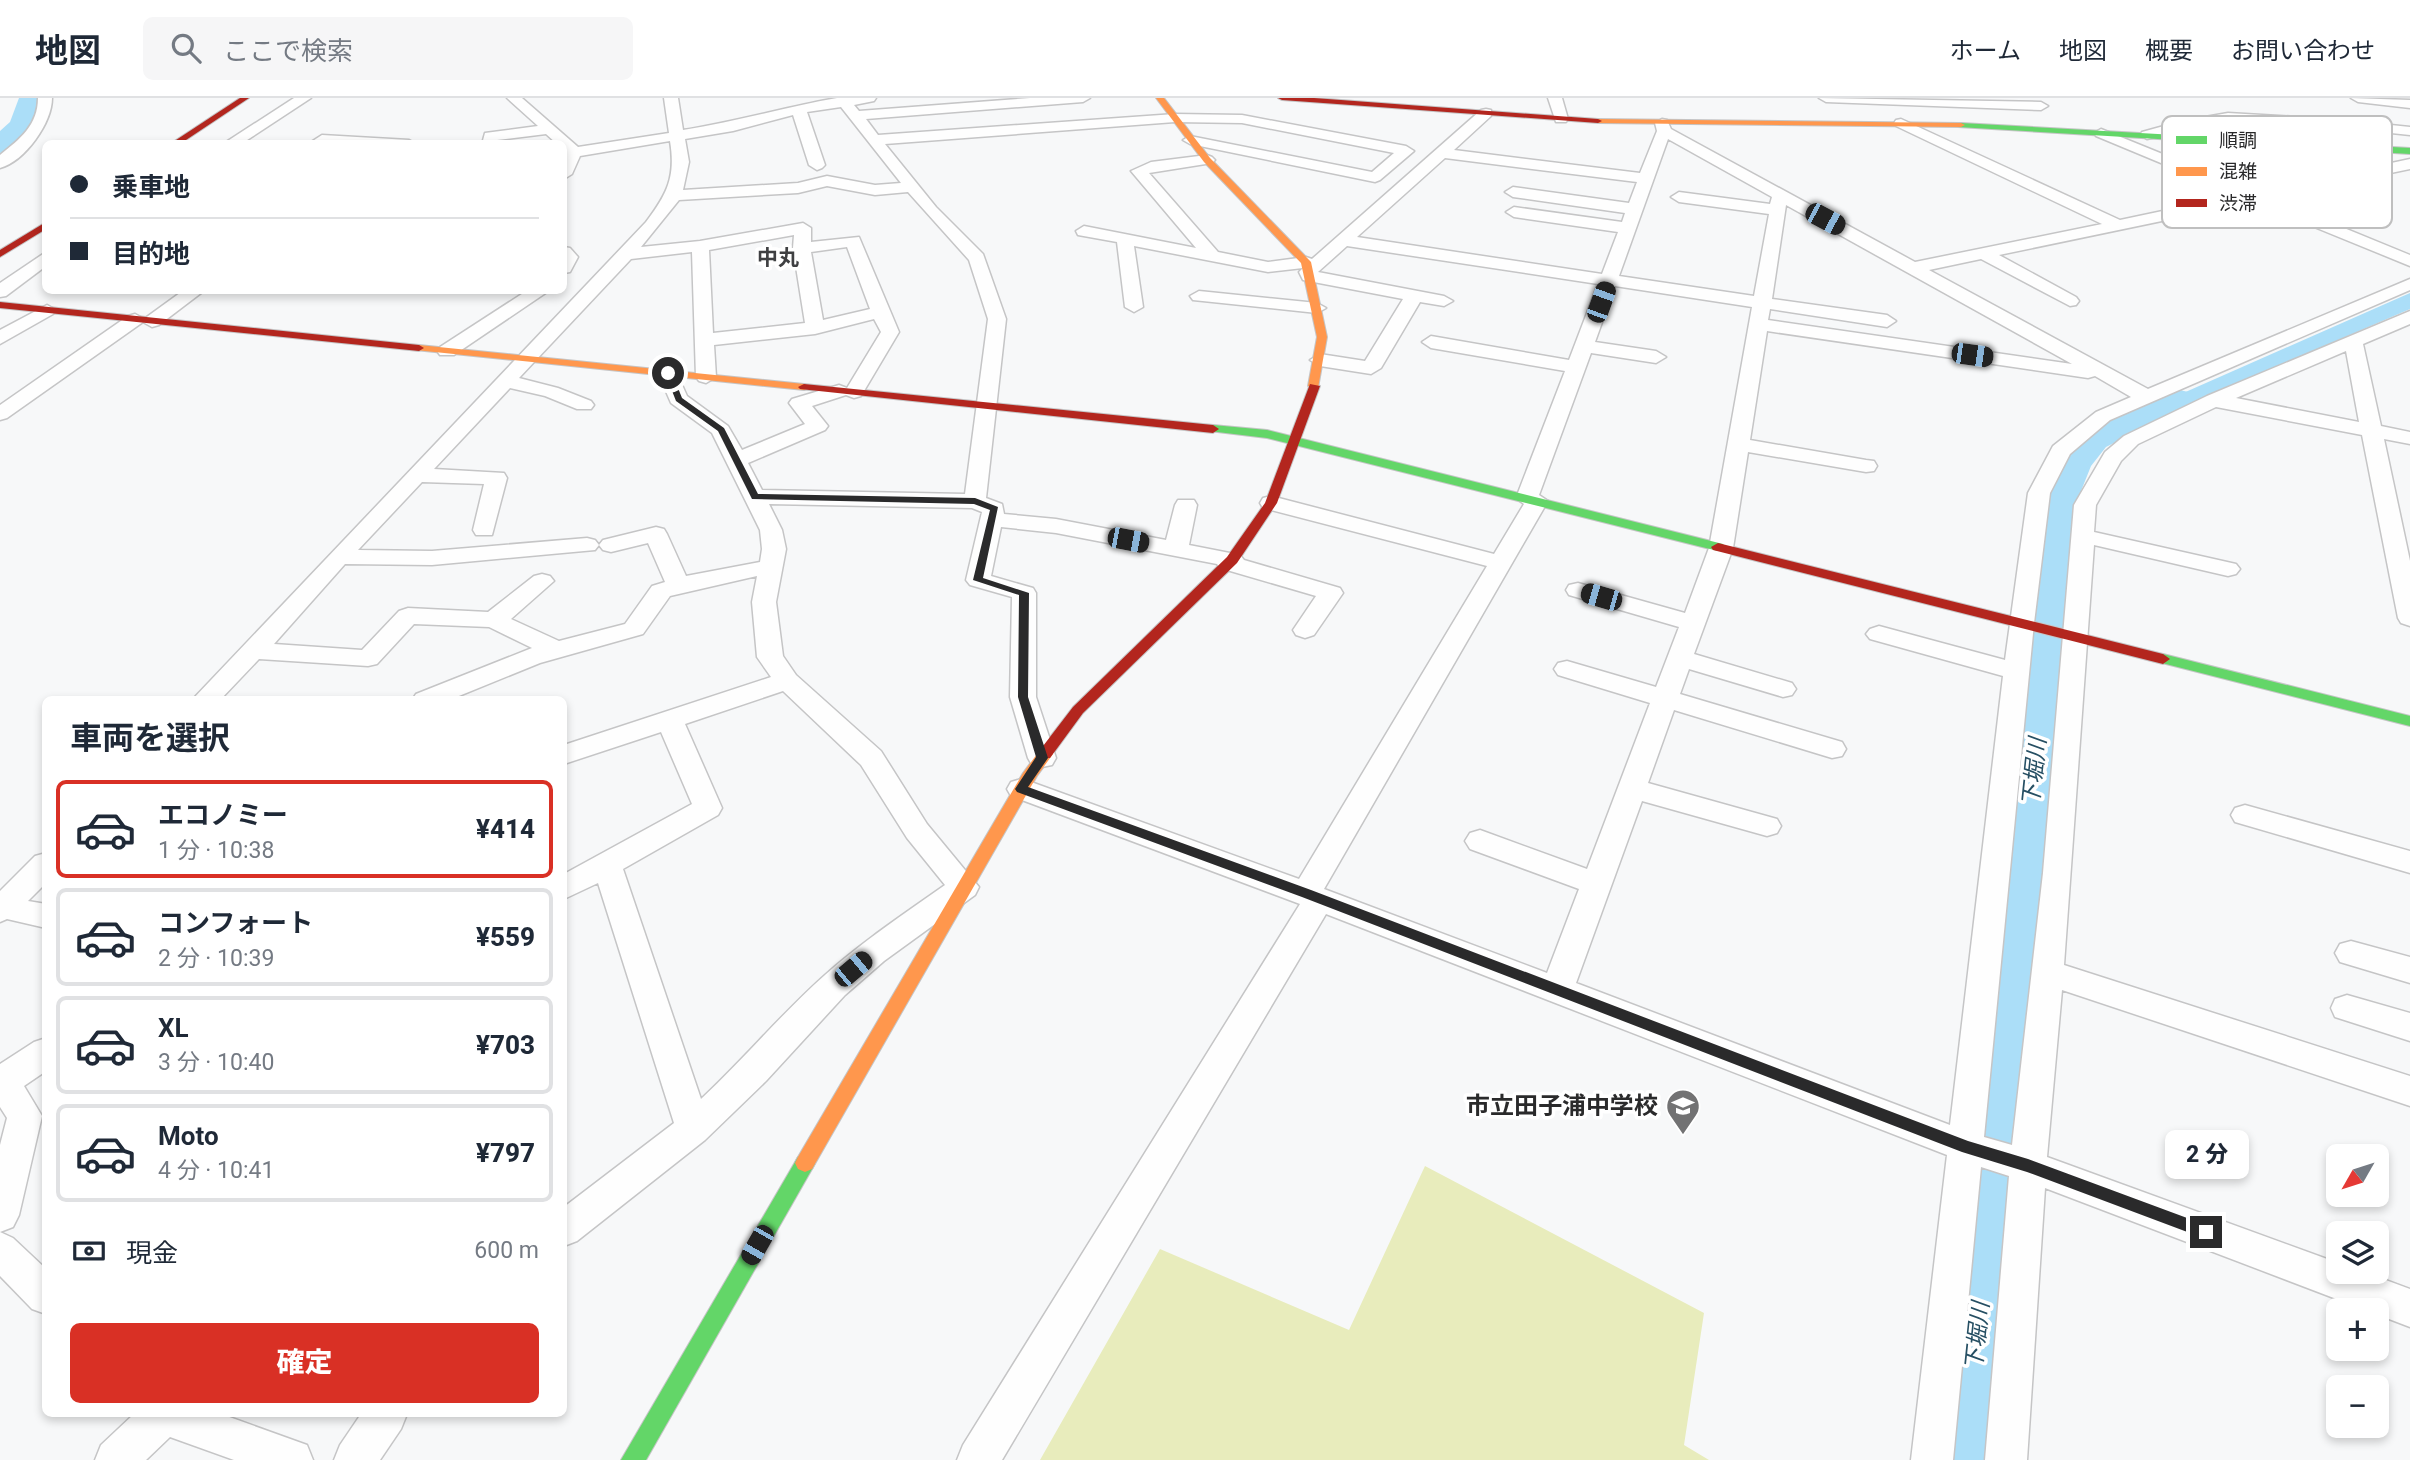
<!DOCTYPE html>
<html lang="ja">
<head>
<meta charset="utf-8">
<style>
	:root { --surface:#fff; --page:#f6f6f7; --text:#1f2937; --muted:#747a83; --line:#e0e1e3; --accent:#d93025 }
	body { margin:0; font-family:Roboto,"Noto Sans JP",sans-serif; background:var(--page); color:var(--text); height:100vh; display:flex; flex-direction:column; font-size:26px; white-space:nowrap }
	* { box-sizing:border-box; margin:0 }
	p { font-size:23px; color:var(--muted) }
	.icon { flex:none; width:38px; height:38px; fill:none; stroke:currentColor; stroke-width:2; stroke-linecap:round; stroke-linejoin:round }
	.map { position:relative; flex:1; overflow:hidden }
	.sheet { position:absolute; left:42px; top:598px; width:525px; height:721px; display:flex; flex-direction:column; background:var(--surface); border-radius:10px; box-shadow:0 4px 10px #0003 }
	.sheet>* { flex:none }
	.banner { position:absolute; left:42px; top:42px; width:525px; height:154px; border-radius:10px; box-shadow:0 4px 10px #0003; display:grid; align-content:center; height:154px; padding:0 28px; background:var(--surface) }
	.needle { width:46px; rotate:231deg }
	.fabs { position:absolute; left:2326px; top:1046px; display:grid; gap:14px }
	.fabs a { display:grid; place-items:center; width:63px; height:63px; border-radius:10px; background:var(--surface); box-shadow:0 4px 10px #0003; font-size:35px }
	.end { position:absolute; width:32px; height:32px; margin:-16px; border:9px solid #2a2a2b; background:#fff; box-shadow:0 0 0 4px #fff }
	.from { border-radius:50% }
	.bubble { position:absolute; height:49px; border-radius:10px; background:var(--surface); box-shadow:0 4px 10px #0003; font-size:23px; font-weight:800; line-height:49px; text-align:center }
	.car { position:absolute; width:21px; height:42px; margin:-21px -10px; border-radius:9px; box-shadow:0 0 5px 2px #0007; background:linear-gradient(#222 24%,#8ab4d8 0 40%,#222 0 76%,#8ab4d8 0 86%,#222 0) }
	.banner b { display:flex; align-items:center; gap:24px; height:66px; font-size:26px }
	.banner b+b { border-top:2px solid var(--line) }
	.banner i { width:18px; height:18px; background:var(--text) }
	ul { padding:0; list-style:none }
	li { display:flex; align-items:center; gap:21px; height:98px; margin:0 14px 10px; padding:0 14px; border:4px solid var(--line); border-radius:10px }
	li div { flex:1 }
	li b { display:block; font-size:26px }
	li em { font-style:normal; font-weight:800 }
	li.current { border-color:var(--accent) }
	li>.icon { width:63px; height:63px; stroke-width:1.5 }
	h2 { padding:0 28px; font-size:32px; line-height:84px }
	.pay { display:flex; align-items:center; gap:18px; height:77px; padding:0 28px; font-size:26px }
	.pay p { margin-inline-start:auto }
	.action { display:flex; gap:14px; margin-top:auto; padding:14px 28px }
	.action a { flex:1; height:80px; border-radius:10px; background:var(--accent); color:#fff; font-size:28px; font-weight:800; line-height:80px; text-align:center }
	header { display:flex; align-items:center; gap:42px; box-sizing:border-box; height:98px; padding:0 35px; background:var(--surface); border-bottom:2px solid var(--line) }
	header strong { font-size:33px }
	nav { display:flex; gap:38px; margin-inline-start:auto; font-size:24px }
	.search { width:490px; height:63px; background:var(--page); display:flex; align-items:center; gap:18px; box-sizing:border-box; padding:0 24px; border-radius:10px; color:var(--muted); font-size:26px }
	.map>svg:first-child { display:block }
	.green { fill:#e8ecbc }
	.water { fill:#abdef8 }
	.lines { fill:none; stroke-linecap:round; stroke-linejoin:round }
	.river { fill:#abdef8; fill-rule:evenodd }
	.street-casing { stroke:#c5c5c6; stroke-width:3 }
	.fast-casing { stroke:#c5c5c6; stroke-width:2 }
	.slow-casing { stroke:#c5c5c6; stroke-width:2 }
	.jam-casing { stroke:#c5c5c6; stroke-width:2 }
	.street { fill:#fefefe; fill-rule:evenodd }
	.fast { fill:#63d668; fill-rule:evenodd }
	.slow { fill:#ff974d; fill-rule:evenodd }
	.jam { fill:#b3261e; fill-rule:evenodd }
	.route { fill:#2a2a2b }
	.labels { text-anchor:middle; stroke-width:7; stroke-linejoin:round; paint-order:stroke }
	.far-quarter-label { font-size:21px; font-weight:bold; fill:#3f4042; stroke:#fff }
	.water-label { font-size:23px; font-style:italic; fill:#264f63; stroke:#fff }
	.near-poi-label { font-size:24px; font-weight:bold; fill:#2a2a2b; stroke:#fff; text-anchor:end }
	.key { fill:#fff; stroke:#bfbfbf; stroke-width:2 }
	.key-label { font-size:19px; fill:#2a2a2b }
</style>
</head>
<body>
<header>
<strong>地図</strong>
<div class="search"><svg class="icon" aria-label="search" viewBox="0 0 24 24"><circle cx="10" cy="10" r="6"/><path d="M15 15l6 6"/></svg>ここで検索</div>
<nav><a>ホーム</a><a>地図</a><a>概要</a><a>お問い合わせ</a></nav>
</header>
<div class="map">
<svg width="2410" height="1362" viewBox="0 0 2410 1362">
	<rect width="100%" height="100%" fill="#f7f8f9"/>
	<polygon class="green" points="1425,1068 1704,1215 1684,1347 1709,1362 1040,1362 1160,1151 1349,1232"/>
	<polygon class="water" points="2410,195 2410,211 2129,332 2113,326"/>
	<g class="lines">
		<g class="river">
			<path d="M 19,0 L 43,0 C 35,22 25,48 0,55 L 0,33 L 10,24 Z"/>
			<polygon points="2176,291 2188,294 2193,301 2188,308 2106,349 2091,368 2081,393 2001,1362 1929,1362 2043,393 2055,367 2080,333 2164,294"/>
		</g>
		<g class="street-casing">
			<g id="street">
				<path d="M 38,0 L 52,0 C 52,25 25,63 0,70 L 0,57 C 20,41 38,27 38,0 Z"/>
				<polygon points="294,0 311,0 241,46 223,46"/>
				<path d="M 507,0 L 522,0 L 578,49 L 669,35 L 664,0 L 678,0 L 683,32 C 735,24 790,8 837,0 C 849,0 864,0 876,0 L 874,3 L 854,7 L 859,13 L 1030,0 L 1090,0 L 1083,4 L 866,21 L 878,37 L 1175,16 L 1242,17 L 1406,48 L 1414,53 L 1380,82 L 1375,84 L 1190,46 L 1183,42 L 1190,38 L 1372,74 L 1394,55 L 1242,25 L 1175,24 L 885,46 L 936,109 L 983,156 L 1006,221 L 986,400 L 1002,406 L 1004,416 L 1056,421 L 1166,442 L 1175,407 L 1178,402 L 1194,402 L 1197,407 L 1189,447 L 1240,457 L 1244,462 L 1340,490 L 1343,495 L 1314,537 L 1305,540 L 1296,537 L 1293,532 L 1316,498 L 1220,470 L 1217,466 L 1056,435 L 1001,429 L 991,478 L 1033,490 L 1036,495 L 1036,599 L 1056,660 L 1052,667 L 1042,669 L 1032,667 L 1028,660 L 1010,599 L 1012,499 L 970,487 L 966,482 L 982,414 L 972,410 L 769,406 L 782,432 L 786,451 L 776,504 L 783,558 L 796,577 L 881,653 L 927,726 L 979,789 L 975,797 L 884,863 L 845,897 L 766,983 L 705,1042 L 577,1143 L 564,1148 L 564,1109 L 674,1025 L 598,785 L 564,801 L 564,776 L 692,706 L 661,634 L 564,666 L 564,647 L 771,579 L 757,559 L 752,504 L 757,478 L 670,498 L 643,536 L 540,565 L 449,602 L 412,602 L 416,596 L 532,550 L 489,529 L 414,526 L 377,566 L 368,568 L 259,561 L 220,602 L 192,602 L 646,124 C 667,96 676,79 670,43 L 580,58 L 572,76 L 564,81 L 564,60 L 566,54 L 564,46 L 557,46 L 546,36 L 497,42 L 496,46 L 482,46 L 485,35 L 538,28 ZM 841,9 L 901,85 L 875,87 L 827,78 L 798,85 L 683,92 L 689,64 L 685,41 L 733,33 L 793,17 L 809,67 L 817,72 L 822,70 L 825,67 L 807,14 ZM 827,88 L 875,97 L 908,94 L 969,162 L 988,221 L 965,396 L 762,392 L 748,365 L 825,332 L 828,328 L 812,308 L 846,297 L 854,300 L 861,298 L 899,234 L 859,139 L 811,144 L 811,130 L 803,125 L 700,143 L 641,149 L 679,102 L 798,95 ZM 794,137 L 793,150 L 805,225 L 713,235 L 709,152 ZM 847,149 L 870,211 L 823,222 L 811,154 ZM 692,154 L 696,279 L 699,283 L 706,285 L 716,279 L 714,247 L 815,236 L 874,221 L 881,234 L 847,290 L 839,287 L 792,301 L 789,305 L 805,326 L 742,352 L 728,328 L 687,298 L 675,271 L 668,269 L 658,275 L 671,305 L 712,335 L 760,432 L 762,451 L 760,464 L 686,478 L 667,436 L 664,431 L 656,429 L 603,442 L 599,447 L 603,452 L 611,454 L 648,445 L 665,484 L 652,488 L 625,526 L 559,543 L 511,521 L 554,483 L 550,478 L 542,476 L 534,478 L 488,514 L 408,510 L 399,513 L 362,552 L 274,546 L 345,466 L 432,467 L 595,452 L 599,447 L 595,442 L 587,440 L 432,453 L 358,452 L 422,384 L 484,386 L 473,432 L 476,437 L 492,437 L 507,380 L 504,375 L 434,371 L 510,290 L 545,298 L 577,311 L 591,311 L 594,307 L 591,303 L 558,290 L 519,280 L 631,161 ZM 783,593 L 861,667 L 907,740 L 945,787 C 904,816 863,843 825,877 C 782,915 744,961 701,1001 L 623,771 L 718,717 L 722,710 L 685,626 Z"/>
				<polygon points="1548,0 1562,0 1568,21 1566,24 1556,24"/>
				<polygon points="1819,0 2041,4 2048,8 2041,12 1826,4"/>
				<polygon points="2351,0 2410,2 2410,10 2358,4"/>
				<path d="M 1486,11 L 1491,12 L 1491,18 L 1454,52 L 1640,75 L 1657,33 L 1655,25 L 1662,21 L 1667,22 L 1671,31 L 1915,164 L 2102,126 L 1896,28 L 1894,25 L 1896,22 L 1901,21 L 2120,122 L 2238,97 L 2096,38 L 2094,35 L 2101,31 L 2256,94 L 2410,61 L 2410,71 L 2271,100 L 2410,157 L 2410,168 L 2253,104 L 1999,157 L 2076,199 L 2079,203 L 2076,207 L 2070,208 L 1981,161 L 1929,172 L 2148,291 L 2410,181 L 2410,192 L 2110,322 L 2070,356 L 2050,395 L 2034,525 L 1984,1039 L 2012,1047 L 2043,775 L 2074,407 L 2105,354 L 2124,338 L 2207,298 L 2410,213 L 2410,226 L 2363,246 L 2381,328 L 2410,334 L 2410,346 L 2384,341 L 2410,463 L 2410,528 L 2401,525 L 2398,520 L 2362,337 L 2216,309 L 2138,346 L 2121,363 L 2096,407 L 2094,434 L 2236,466 L 2240,471 L 2236,476 L 2228,478 L 2094,447 L 2064,867 L 2410,978 L 2410,1008 L 2062,892 L 2047,1059 L 2338,1165 L 2338,1174 L 2364,1174 L 2410,1191 L 2410,1229 L 2376,1216 L 2376,1213 L 2368,1213 L 2045,1090 L 2027,1362 L 1985,1362 L 2009,1078 L 1981,1069 L 1953,1362 L 1911,1362 L 1947,1057 L 1326,816 L 1002,1362 L 957,1362 L 963,1347 L 1300,806 L 1011,698 L 1007,691 L 1011,684 L 1021,681 L 1031,684 L 1299,781 L 1487,468 L 1263,410 L 1260,405 L 1263,400 L 1271,398 L 1494,456 L 1524,406 L 1516,400 L 1565,273 L 1431,250 L 1422,244 L 1431,238 L 1569,262 L 1598,186 L 1347,148 L 1318,174 L 1444,198 L 1453,203 L 1444,208 L 1420,204 L 1381,270 L 1371,276 L 1320,268 L 1310,262 L 1320,256 L 1365,263 L 1403,201 L 1303,182 L 1299,174 L 1303,170 L 1268,174 L 1134,148 L 1143,209 L 1134,214 L 1125,209 L 1117,144 L 1078,137 L 1076,133 L 1084,128 L 1196,150 L 1131,73 L 1151,64 L 1207,57 L 1212,59 L 1215,62 L 1212,65 L 1149,75 L 1218,154 L 1268,164 L 1306,159 L 1312,161 L 1481,12 ZM 1668,41 L 1772,99 L 1770,106 L 1679,94 L 1671,99 L 1679,104 L 1769,116 L 1754,198 L 1619,178 ZM 1445,60 L 1637,84 L 1629,105 L 1513,89 L 1505,94 L 1513,99 L 1625,115 L 1622,124 L 1514,109 L 1506,114 L 1514,119 L 1618,134 L 1602,176 L 1357,139 ZM 1786,107 L 2072,266 L 1768,222 L 1770,211 L 1887,229 L 1896,223 L 1887,217 L 1772,201 ZM 1615,188 L 1752,209 L 1709,450 L 1685,515 L 1578,485 L 1569,487 L 1566,492 L 1569,497 L 1679,529 L 1656,589 L 1567,563 L 1558,565 L 1554,571 L 1558,577 L 1650,605 L 1587,771 L 1480,732 L 1470,735 L 1465,743 L 1470,751 L 1579,791 L 1547,875 L 1324,791 L 1548,403 L 1539,397 L 1591,255 L 1656,265 L 1666,259 L 1656,253 L 1595,244 ZM 1767,233 L 2088,280 L 2095,278 L 2131,299 L 2096,314 L 2053,348 L 2028,395 L 2005,562 L 1879,528 L 1870,531 L 1866,536 L 1870,541 L 2003,578 L 1950,1027 L 1576,885 L 1642,703 L 1767,738 L 1777,735 L 1781,728 L 1777,721 L 1648,685 L 1674,612 L 1832,660 L 1842,658 L 1846,651 L 1842,644 L 1680,596 L 1689,571 L 1783,599 L 1792,597 L 1796,591 L 1792,585 L 1694,556 L 1733,450 L 1748,354 L 1866,374 L 1874,373 L 1877,368 L 1874,363 L 1866,362 L 1750,342 ZM 2346,253 L 2359,324 L 2236,300 Z"/>
				<polygon points="2228,15 2334,21 2410,29 2410,37 2334,29 2228,23 2147,41 2140,37 2142,34 2182,23"/>
				<polygon points="322,37 409,42 416,46 308,46"/>
				<polygon points="564,149 570,150 578,159 570,174 564,175"/>
				<polygon points="46,154 46,168 6,198 0,199 0,185"/>
				<polygon points="184,192 205,192 159,227 152,229 143,224 7,320 0,322 0,307 128,218 135,216 144,221"/>
				<polygon points="528,192 550,192 454,257 440,257 437,253 440,249"/>
				<polygon points="1199,193 1317,205 1326,210 1317,215 1193,202 1190,198"/>
				<polygon points="47,207 56,212 53,216 0,246 0,232"/>
				<polygon points="2245,707 2410,753 2410,775 2235,724 2231,717 2235,710"/>
				<polygon points="46,755 46,785 28,803 46,806 46,830 7,821 0,824 0,793 35,758"/>
				<polygon points="2351,843 2410,859 2410,885 2340,864 2335,855 2340,846"/>
				<polygon points="2347,897 2410,915 2410,943 2335,919 2331,910 2335,901"/>
				<polygon points="46,940 46,973 24,988 42,1018 19,1117 13,1129 0,1134 0,1047 7,1020 0,1009 0,966 34,944"/>
				<polygon points="0,1134 13,1140 46,1171 46,1216 32,1211 0,1178"/>
				<polygon points="134,1316 221,1316 307,1347 313,1362 234,1362 170,1339 146,1362 95,1362 101,1347"/>
				<polygon points="361,1316 407,1316 401,1331 380,1362 334,1362 340,1347"/>
			</g>
		</g>
		<g class="fast-casing">
			<g id="fast">
				<polygon points="1961,25 2410,50 2410,56 1958,29"/>
				<polygon points="1213,327 1267,332 1723,446 1725,449 1718,453 1267,340 1209,333 1207,331"/>
				<polygon points="2163,556 2410,618 2410,628 2158,564 2156,561 2158,558"/>
				<polygon points="805,1056 812,1059 815,1065 812,1071 646,1362 621,1362 798,1059"/>
			</g>
		</g>
		<g class="slow-casing">
			<g id="slow">
				<polygon points="1156,0 1164,0 1210,60 1311,164 1327,239 1318,290 1308,288 1317,239 1301,165 1204,64"/>
				<polygon points="1595,21 1961,25 1965,27 1961,29 1598,25"/>
				<polygon points="419,247 804,286 810,289 804,292 415,252 414,250"/>
				<polygon points="1045,651 1053,656 1037,678 812,1071 805,1074 798,1071 795,1065 798,1059 1023,675 1040,652"/>
			</g>
		</g>
		<g class="jam-casing">
			<g id="jam">
				<polygon points="240,0 249,0 180,46 170,46"/>
				<polygon points="1278,0 1314,0 1598,21 1602,23 1598,25 1282,2"/>
				<polygon points="46,124 46,131 0,159 0,152"/>
				<polygon points="0,204 419,247 424,250 419,253 0,210"/>
				<polygon points="804,286 1213,327 1219,331 1213,335 800,291 798,289"/>
				<polygon points="1310,286 1320,288 1277,405 1237,465 1083,615 1050,660 1040,660 1037,656 1040,652 1073,609 1227,459 1265,405"/>
				<polygon points="1718,445 2163,556 2170,561 2163,566 1713,452 1711,449"/>
			</g>
		</g>
		<use href="#street" class="street"/>
		<use href="#fast" class="fast"/>
		<use href="#slow" class="slow"/>
		<use href="#jam" class="jam"/>
	</g>
	<polygon class="route" points="668,272 672,275 682,300 724,330 758,396 975,400 998,409 983,480 1029,495 1028,599 1048,660 1028,689 1311,792 1968,1043 2028,1061 2206,1127 2211,1129 2214,1134 2211,1139 2206,1141 2027,1074 1962,1054 1302,799 1017,694 1015,691 1036,659 1018,599 1019,497 973,482 990,412 974,406 752,401 718,333 676,303 665,275"/>
	<defs>
		<g id="school-pin" transform="scale(1.75)"><path d="M0 17L-7.5 6A9.5 9.5 0 1 1 7.5 6Z" fill="#727273" stroke="#fff"/><path d="M0-5L7-2L0 1L-7-2ZM-4 1L0 2.5L4 1V4Q0 6-4 4Z" fill="#fff"/></g>
	</defs>
	<g fill-rule="evenodd">
		<use href="#school-pin" x="1683" y="1008"/>
	</g>
	<g class="labels">
		<g class="far-quarter-label">
			<text x="778" y="167">中丸</text>
		</g>
		<g class="water-label">
			<text transform="translate(2034 674) rotate(-84)" y="8">下堀川</text>
			<text transform="translate(1977 1238) rotate(-84)" y="8">下堀川</text>
		</g>
		<g class="near-poi-label">
			<text x="1658" y="1016">市立田子浦中学校</text>
		</g>
	</g>
	<rect x="2162" y="18" width="230" height="112" rx="10" class="key"/>
	<rect x="2176" y="38" width="31" height="8" fill="#63d668"/>
	<rect x="2176" y="69" width="31" height="9" fill="#ff974d"/>
	<rect x="2176" y="101" width="31" height="8" fill="#b3261e"/>
	<g class="key-label">
		<text x="2219" y="49">順調</text>
		<text x="2219" y="80">混雑</text>
		<text x="2219" y="112">渋滞</text>
	</g>
</svg>
<div class="fabs">
<a><svg class="needle" viewBox="-14 -14 28 28"><path d="M0-13l5 13h-10z" fill="#e53935"/><path d="M0 13l5-13h-10z" fill="#747a83"/></svg></a>
<a><svg class="icon" aria-label="layers" viewBox="0 0 24 24"><path d="M12 4l9 5-9 5-9-5zM3 14l9 5 9-5"/></svg></a>
<a>+</a>
<a>−</a>
</div>
<i class="end from" style="left:668px;top:275px"></i>
<i class="end" style="left:2206px;top:1134px"></i>
<div class="bubble" style="left:2165px;top:1032px;width:84px">2 分</div>
<i class="car" style="left:1825px;top:121px;rotate:118deg"></i>
<i class="car" style="left:1601px;top:204px;rotate:20deg"></i>
<i class="car" style="left:1972px;top:257px;rotate:98deg"></i>
<i class="car" style="left:1128px;top:442px;rotate:101deg"></i>
<i class="car" style="left:1601px;top:499px;rotate:286deg"></i>
<i class="car" style="left:853px;top:871px;rotate:50deg"></i>
<i class="car" style="left:757px;top:1147px;rotate:210deg"></i>
<div class="banner">
<b><i class="from"></i>乗車地</b>
<b><i></i>目的地</b>
</div>
<section class="sheet">
<h2>車両を選択</h2>
<ul>
<li class="current"><svg class="icon" aria-label="car" viewBox="0 0 24 24"><path d="M5 17H2v-5l4-1 3-4h7l3 4 3 1v5h-3M9 17h6M6 11h13"/><circle cx="7" cy="17" r="2"/><circle cx="17" cy="17" r="2"/></svg><div><b>エコノミー</b><p>1 分 · 10:38</p></div><em>¥414</em></li>
<li><svg class="icon" aria-label="car" viewBox="0 0 24 24"><path d="M5 17H2v-5l4-1 3-4h7l3 4 3 1v5h-3M9 17h6M6 11h13"/><circle cx="7" cy="17" r="2"/><circle cx="17" cy="17" r="2"/></svg><div><b>コンフォート</b><p>2 分 · 10:39</p></div><em>¥559</em></li>
<li><svg class="icon" aria-label="car" viewBox="0 0 24 24"><path d="M5 17H2v-5l4-1 3-4h7l3 4 3 1v5h-3M9 17h6M6 11h13"/><circle cx="7" cy="17" r="2"/><circle cx="17" cy="17" r="2"/></svg><div><b>XL</b><p>3 分 · 10:40</p></div><em>¥703</em></li>
<li><svg class="icon" aria-label="car" viewBox="0 0 24 24"><path d="M5 17H2v-5l4-1 3-4h7l3 4 3 1v5h-3M9 17h6M6 11h13"/><circle cx="7" cy="17" r="2"/><circle cx="17" cy="17" r="2"/></svg><div><b>Moto</b><p>4 分 · 10:41</p></div><em>¥797</em></li>
</ul>
<div class="pay"><svg class="icon" aria-label="cash" viewBox="0 0 24 24"><path d="M3 7h18v10H3z"/><circle cx="12" cy="12" r="2"/></svg>現金<p>600 m</p></div>
<div class="action"><a>確定</a></div>
</section>
</div>
</body>
</html>
